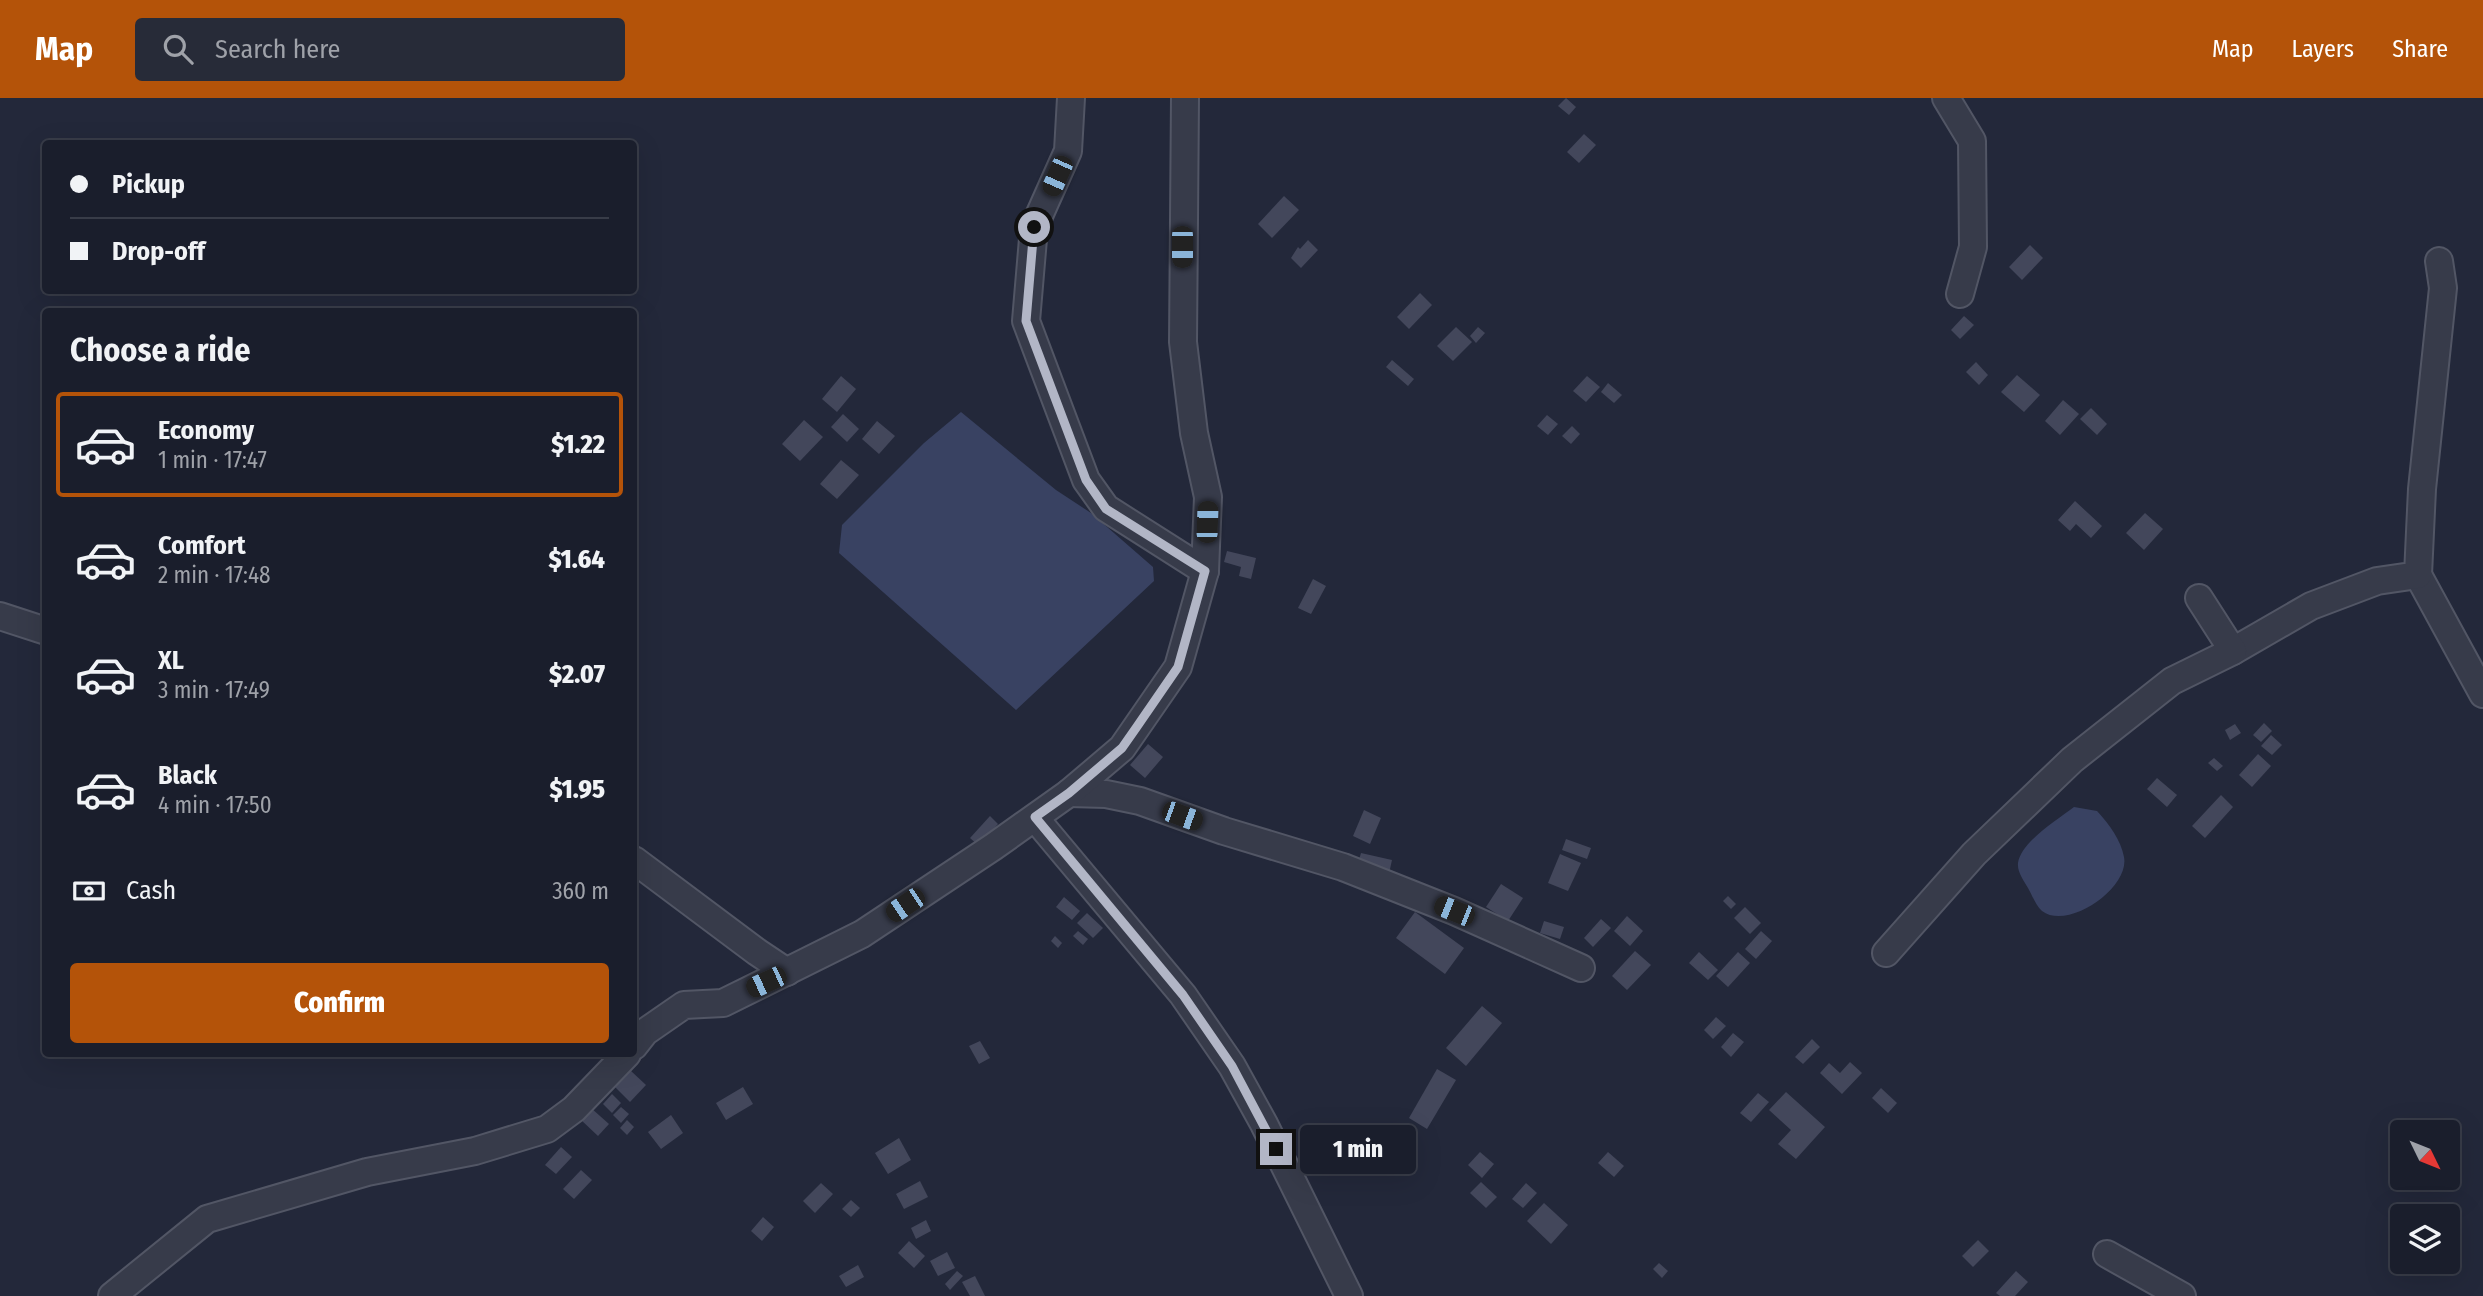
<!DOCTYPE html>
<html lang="en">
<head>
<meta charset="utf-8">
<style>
	:root { --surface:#1a1e2c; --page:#272b38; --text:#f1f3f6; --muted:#9fa2a9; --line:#383c48; --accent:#b45309 }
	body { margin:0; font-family:"Fira Sans Condensed",sans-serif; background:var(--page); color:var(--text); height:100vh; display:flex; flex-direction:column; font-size:26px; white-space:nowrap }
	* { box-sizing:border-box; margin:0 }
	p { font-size:23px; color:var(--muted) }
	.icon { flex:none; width:38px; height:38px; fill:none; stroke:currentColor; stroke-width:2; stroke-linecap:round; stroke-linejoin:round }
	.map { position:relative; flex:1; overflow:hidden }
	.details { position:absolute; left:42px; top:210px; width:595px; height:749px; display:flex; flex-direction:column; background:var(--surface); border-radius:7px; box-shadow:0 7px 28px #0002,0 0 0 2px var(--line) }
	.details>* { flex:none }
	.guide { position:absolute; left:42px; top:42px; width:595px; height:154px; border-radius:7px; box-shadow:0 7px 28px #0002,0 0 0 2px var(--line); display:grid; align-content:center; height:154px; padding:0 28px; background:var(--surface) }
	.needle { width:46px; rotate:133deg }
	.fabs { position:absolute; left:2390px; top:1022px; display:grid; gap:14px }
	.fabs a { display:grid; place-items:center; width:70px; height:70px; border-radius:7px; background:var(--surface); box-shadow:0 7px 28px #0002,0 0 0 2px var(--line); font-size:35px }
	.end { position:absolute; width:32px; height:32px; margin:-16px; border:9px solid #b2b6c6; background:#111; box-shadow:0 0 0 4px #111 }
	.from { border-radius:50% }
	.bubble { position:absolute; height:49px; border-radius:7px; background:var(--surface); box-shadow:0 7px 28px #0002,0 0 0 2px var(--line); font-size:23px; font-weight:800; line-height:49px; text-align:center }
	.car { position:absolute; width:21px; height:42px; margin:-21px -10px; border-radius:9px; box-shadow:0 0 5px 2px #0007; background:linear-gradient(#222 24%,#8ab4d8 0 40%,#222 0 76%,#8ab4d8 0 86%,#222 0) }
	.guide b { display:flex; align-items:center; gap:24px; height:66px; font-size:26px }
	.guide b+b { border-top:2px solid var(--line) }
	.guide i { width:18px; height:18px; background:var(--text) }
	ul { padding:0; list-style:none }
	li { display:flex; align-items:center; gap:21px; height:105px; margin:0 14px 10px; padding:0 14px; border:4px solid transparent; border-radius:7px }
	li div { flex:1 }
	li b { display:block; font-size:26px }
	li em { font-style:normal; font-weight:800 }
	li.active { border-color:var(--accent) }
	li>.icon { width:63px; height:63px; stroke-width:1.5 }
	h2 { padding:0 28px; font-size:32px; line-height:84px }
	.pay { display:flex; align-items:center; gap:18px; height:77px; padding:0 28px; font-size:26px }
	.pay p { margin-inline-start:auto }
	.button { display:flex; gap:14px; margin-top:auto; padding:14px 28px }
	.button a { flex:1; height:80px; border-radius:7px; background:var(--accent); color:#fff; font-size:28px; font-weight:800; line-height:80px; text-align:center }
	header { display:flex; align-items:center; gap:42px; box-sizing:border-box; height:98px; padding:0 35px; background:var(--accent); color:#fff }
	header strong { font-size:33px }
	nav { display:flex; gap:38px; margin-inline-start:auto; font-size:24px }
	.search { width:490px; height:63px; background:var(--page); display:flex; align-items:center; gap:18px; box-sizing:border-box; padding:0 24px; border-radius:7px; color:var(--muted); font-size:26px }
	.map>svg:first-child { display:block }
	.water { fill:#394262 }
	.building { fill:#43475b }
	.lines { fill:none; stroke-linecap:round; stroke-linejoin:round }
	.minor-casing { stroke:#525665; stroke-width:30 }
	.minor { stroke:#373b4a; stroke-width:26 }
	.route { stroke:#b2b6c6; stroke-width:9 }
</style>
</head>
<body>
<header>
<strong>Map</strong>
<div class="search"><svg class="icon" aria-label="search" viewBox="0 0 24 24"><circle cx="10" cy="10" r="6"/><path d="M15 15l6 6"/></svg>Search here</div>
<nav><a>Map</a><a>Layers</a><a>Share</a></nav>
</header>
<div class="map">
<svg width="2483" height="1198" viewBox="0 0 2483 1198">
	<rect width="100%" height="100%" fill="#23283a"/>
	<g class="water">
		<polygon points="961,314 1056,392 1091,415 1153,469 1154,483 1016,612 839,455 842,427 924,345"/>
		<path d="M 2074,709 L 2097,713 C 2109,726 2121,742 2124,759 C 2130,790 2068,833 2042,813 C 2036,808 2032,797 2028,790 C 2024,783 2017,774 2018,765 C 2021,744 2057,722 2074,709 Z"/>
	</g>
	<g class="building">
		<polygon points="1566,0 1576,9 1569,17 1558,8"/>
		<polygon points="1584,36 1596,47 1579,65 1567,54"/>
		<polygon points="1284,98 1299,112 1272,140 1258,126"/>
		<polygon points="1308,142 1318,152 1301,170 1291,160 1298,149 1300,151"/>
		<polygon points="2030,147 2043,160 2022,182 2009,169"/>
		<polygon points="1420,195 1432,207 1409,231 1397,219"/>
		<polygon points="1964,218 1974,227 1960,241 1951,232"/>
		<polygon points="1456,229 1472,244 1453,263 1437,248"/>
		<polygon points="1478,229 1485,235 1476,245 1470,238"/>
		<polygon points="1392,262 1414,281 1408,288 1386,269"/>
		<polygon points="1976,264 1988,277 1979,287 1966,274"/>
		<polygon points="2017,277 2040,297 2024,314 2001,294"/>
		<polygon points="841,278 856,291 837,314 822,301"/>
		<polygon points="1587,278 1600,289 1586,304 1573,293"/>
		<polygon points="1608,285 1622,297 1614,305 1601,294"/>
		<polygon points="2063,302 2079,316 2060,337 2045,323"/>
		<polygon points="2091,310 2107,326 2097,337 2080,321"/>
		<polygon points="843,316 859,331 847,344 831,329"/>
		<polygon points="1547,317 1558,326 1548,337 1537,328"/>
		<polygon points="804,322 823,339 800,363 782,346"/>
		<polygon points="877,323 895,338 879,356 862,341"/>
		<polygon points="1572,328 1580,336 1571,346 1562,338"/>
		<polygon points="841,362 859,377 837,401 820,386"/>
		<polygon points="2075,403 2102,428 2091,440 2076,426 2070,433 2058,422"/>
		<polygon points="2145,415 2163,431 2144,452 2126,435"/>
		<polygon points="1227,453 1256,460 1251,481 1239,478 1241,469 1224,464"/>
		<polygon points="1313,481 1326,488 1311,516 1298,510"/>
		<polygon points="2264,625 2272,633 2261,644 2253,637"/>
		<polygon points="2235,626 2241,635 2230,642 2225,632"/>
		<polygon points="2271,637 2282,647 2272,657 2261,648"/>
		<polygon points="1148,646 1163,659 1145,680 1130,667"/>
		<polygon points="2258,656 2271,668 2252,689 2239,677"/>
		<polygon points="2214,660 2223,668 2217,673 2208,665"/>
		<polygon points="2157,680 2177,697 2167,709 2147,691"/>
		<polygon points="2221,697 2233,709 2205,740 2192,728"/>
		<polygon points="1364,712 1381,720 1370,746 1353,738"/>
		<polygon points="990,718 998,726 979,748 970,740"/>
		<polygon points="1566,741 1591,750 1587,761 1562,752"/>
		<polygon points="1361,755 1392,762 1388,780 1356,772"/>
		<polygon points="1560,756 1581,765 1568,793 1548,785"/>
		<polygon points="1501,786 1523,800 1508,823 1486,809"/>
		<polygon points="1728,798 1736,806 1731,811 1723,803"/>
		<polygon points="1064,799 1080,813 1072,822 1056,809"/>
		<polygon points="1745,809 1761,825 1750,836 1734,820"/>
		<polygon points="1415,814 1464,850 1445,876 1396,840"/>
		<polygon points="1087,815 1103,830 1093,840 1077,825"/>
		<polygon points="1627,818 1643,833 1630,848 1614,833"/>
		<polygon points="1601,821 1611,830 1593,849 1584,840"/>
		<polygon points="1544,823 1564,829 1560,841 1540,835"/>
		<polygon points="1078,833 1088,841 1083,847 1073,838"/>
		<polygon points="1761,833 1772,843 1756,861 1745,851"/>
		<polygon points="1055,838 1062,845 1058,850 1051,843"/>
		<polygon points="1635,853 1651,867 1627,892 1612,878"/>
		<polygon points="1699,854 1718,872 1708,882 1689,865"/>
		<polygon points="1738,854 1750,865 1728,889 1716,878"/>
		<polygon points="1482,908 1502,925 1466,968 1446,950"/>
		<polygon points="1716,919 1726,928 1713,941 1704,932"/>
		<polygon points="1733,935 1744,944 1731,959 1721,949"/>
		<polygon points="1812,941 1820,949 1803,966 1795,959"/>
		<polygon points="980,943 990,960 979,966 969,948"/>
		<polygon points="1850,964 1862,975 1842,996 1820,975 1829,965 1840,975"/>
		<polygon points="1437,971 1456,982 1427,1031 1409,1020"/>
		<polygon points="630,972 646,987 630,1004 615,989"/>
		<polygon points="743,989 753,1006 726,1022 716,1005"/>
		<polygon points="1881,990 1897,1005 1888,1015 1872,1000"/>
		<polygon points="1786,994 1825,1029 1796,1061 1778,1046 1791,1032 1769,1012"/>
		<polygon points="1758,995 1769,1004 1751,1024 1740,1015"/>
		<polygon points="612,996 621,1005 612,1015 603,1006"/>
		<polygon points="621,1009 629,1016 621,1025 613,1017"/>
		<polygon points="591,1010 609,1026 598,1038 580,1021"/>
		<polygon points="671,1017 683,1035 661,1051 648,1034"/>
		<polygon points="627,1022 634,1029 627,1037 620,1030"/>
		<polygon points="899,1040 911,1062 888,1076 875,1055"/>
		<polygon points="561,1049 572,1059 556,1076 545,1067"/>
		<polygon points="1480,1054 1494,1066 1482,1080 1468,1067"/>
		<polygon points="1608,1054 1624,1068 1614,1079 1598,1065"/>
		<polygon points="581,1072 592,1082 574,1101 563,1091"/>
		<polygon points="920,1083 928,1099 904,1111 896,1096"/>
		<polygon points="1481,1084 1497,1099 1486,1110 1470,1095"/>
		<polygon points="821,1085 833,1096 815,1115 803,1103"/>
		<polygon points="1526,1085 1537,1095 1523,1110 1512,1101"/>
		<polygon points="851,1102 860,1110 851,1119 842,1111"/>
		<polygon points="1544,1105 1568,1127 1551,1146 1527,1123"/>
		<polygon points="763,1119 774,1129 762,1143 751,1133"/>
		<polygon points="926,1122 931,1133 916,1141 911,1130"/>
		<polygon points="1978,1142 1989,1153 1973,1169 1962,1158"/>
		<polygon points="909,1143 925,1158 914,1170 898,1155"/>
		<polygon points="947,1154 955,1170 938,1178 930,1163"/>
		<polygon points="1659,1165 1668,1173 1662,1180 1653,1171"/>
		<polygon points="858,1167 864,1179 846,1189 839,1178"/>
		<polygon points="957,1173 963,1178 950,1192 945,1186"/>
		<polygon points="2016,1173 2028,1184 2015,1198 2000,1198 1996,1195"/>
		<polygon points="975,1178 985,1198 970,1198 962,1184"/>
	</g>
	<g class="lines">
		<g class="minor-casing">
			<g id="minor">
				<polyline points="1071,0 1068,53 1034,129 1026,223 1086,382 1106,410 1205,473"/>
				<polyline points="1946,0 1972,43 1973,149 1960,196"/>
				<polyline points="2418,477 2483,596"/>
				<polyline points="0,518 46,533"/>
				<polyline points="2233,553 2311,508 2377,483 2418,477 2422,391 2443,190 2439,163"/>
				<polyline points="1069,695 1106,696 1140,703 1224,733 1343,769 1454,813 1581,870"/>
				<polyline points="1035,720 1183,897 1232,968 1264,1026 1349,1198"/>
				<polyline points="634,762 757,854 787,874"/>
				<polyline points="1886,855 1974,756 2072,662 2172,583 2233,553 2199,500"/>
				<polyline points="634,948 645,934 684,907 723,905 862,836 993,749 1069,695 1122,650 1178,569 1205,473 1208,399 1194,335 1183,244 1185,0"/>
				<polyline points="2107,1156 2182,1198"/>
				<polyline points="112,1198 207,1121 367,1074 475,1053 547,1031 574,1011 627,956"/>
			</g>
		</g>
		<use href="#minor" class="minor"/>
	</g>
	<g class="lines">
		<polyline class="route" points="1034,129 1026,223 1086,382 1106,411 1205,473 1178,569 1136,630 1122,650 1069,695 1035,719 1183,897 1232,968 1276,1051"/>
	</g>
</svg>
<div class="fabs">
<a><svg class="needle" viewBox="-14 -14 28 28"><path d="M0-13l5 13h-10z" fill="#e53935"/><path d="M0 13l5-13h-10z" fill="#9fa2a9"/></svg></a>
<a><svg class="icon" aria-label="layers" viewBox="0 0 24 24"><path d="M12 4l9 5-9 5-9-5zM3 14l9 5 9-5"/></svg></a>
</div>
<i class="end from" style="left:1034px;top:129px"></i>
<i class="end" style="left:1276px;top:1051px"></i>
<div class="bubble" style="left:1300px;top:1027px;width:116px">1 min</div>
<i class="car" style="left:1057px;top:78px;rotate:204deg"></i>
<i class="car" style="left:1182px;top:149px;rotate:180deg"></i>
<i class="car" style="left:1207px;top:424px;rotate:2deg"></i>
<i class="car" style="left:1182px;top:718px;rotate:110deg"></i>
<i class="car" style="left:905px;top:807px;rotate:236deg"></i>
<i class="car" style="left:1454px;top:813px;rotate:292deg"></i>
<i class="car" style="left:766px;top:884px;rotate:245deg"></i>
<div class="guide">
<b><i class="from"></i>Pickup</b>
<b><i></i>Drop-off</b>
</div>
<section class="details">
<h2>Choose a ride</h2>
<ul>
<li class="active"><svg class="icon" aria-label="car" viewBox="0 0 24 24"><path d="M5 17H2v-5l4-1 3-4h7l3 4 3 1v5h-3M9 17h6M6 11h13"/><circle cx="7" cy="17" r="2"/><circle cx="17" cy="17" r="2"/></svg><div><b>Economy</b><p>1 min · 17:47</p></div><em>$1.22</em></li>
<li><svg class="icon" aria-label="car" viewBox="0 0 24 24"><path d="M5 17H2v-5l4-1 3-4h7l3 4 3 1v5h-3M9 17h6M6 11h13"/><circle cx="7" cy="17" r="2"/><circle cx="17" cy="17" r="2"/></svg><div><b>Comfort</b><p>2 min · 17:48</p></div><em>$1.64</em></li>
<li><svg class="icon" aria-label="car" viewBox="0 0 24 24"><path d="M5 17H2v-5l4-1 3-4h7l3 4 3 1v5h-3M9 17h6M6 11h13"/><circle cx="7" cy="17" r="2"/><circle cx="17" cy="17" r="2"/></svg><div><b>XL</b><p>3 min · 17:49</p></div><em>$2.07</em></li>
<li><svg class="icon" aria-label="car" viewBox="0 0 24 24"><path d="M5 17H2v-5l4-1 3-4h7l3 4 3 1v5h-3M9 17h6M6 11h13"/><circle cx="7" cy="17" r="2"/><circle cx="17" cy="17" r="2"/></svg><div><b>Black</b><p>4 min · 17:50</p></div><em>$1.95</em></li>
</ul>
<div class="pay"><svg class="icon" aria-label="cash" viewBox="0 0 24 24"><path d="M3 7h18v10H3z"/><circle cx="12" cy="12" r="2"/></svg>Cash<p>360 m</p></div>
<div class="button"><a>Confirm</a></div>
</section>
</div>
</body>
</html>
